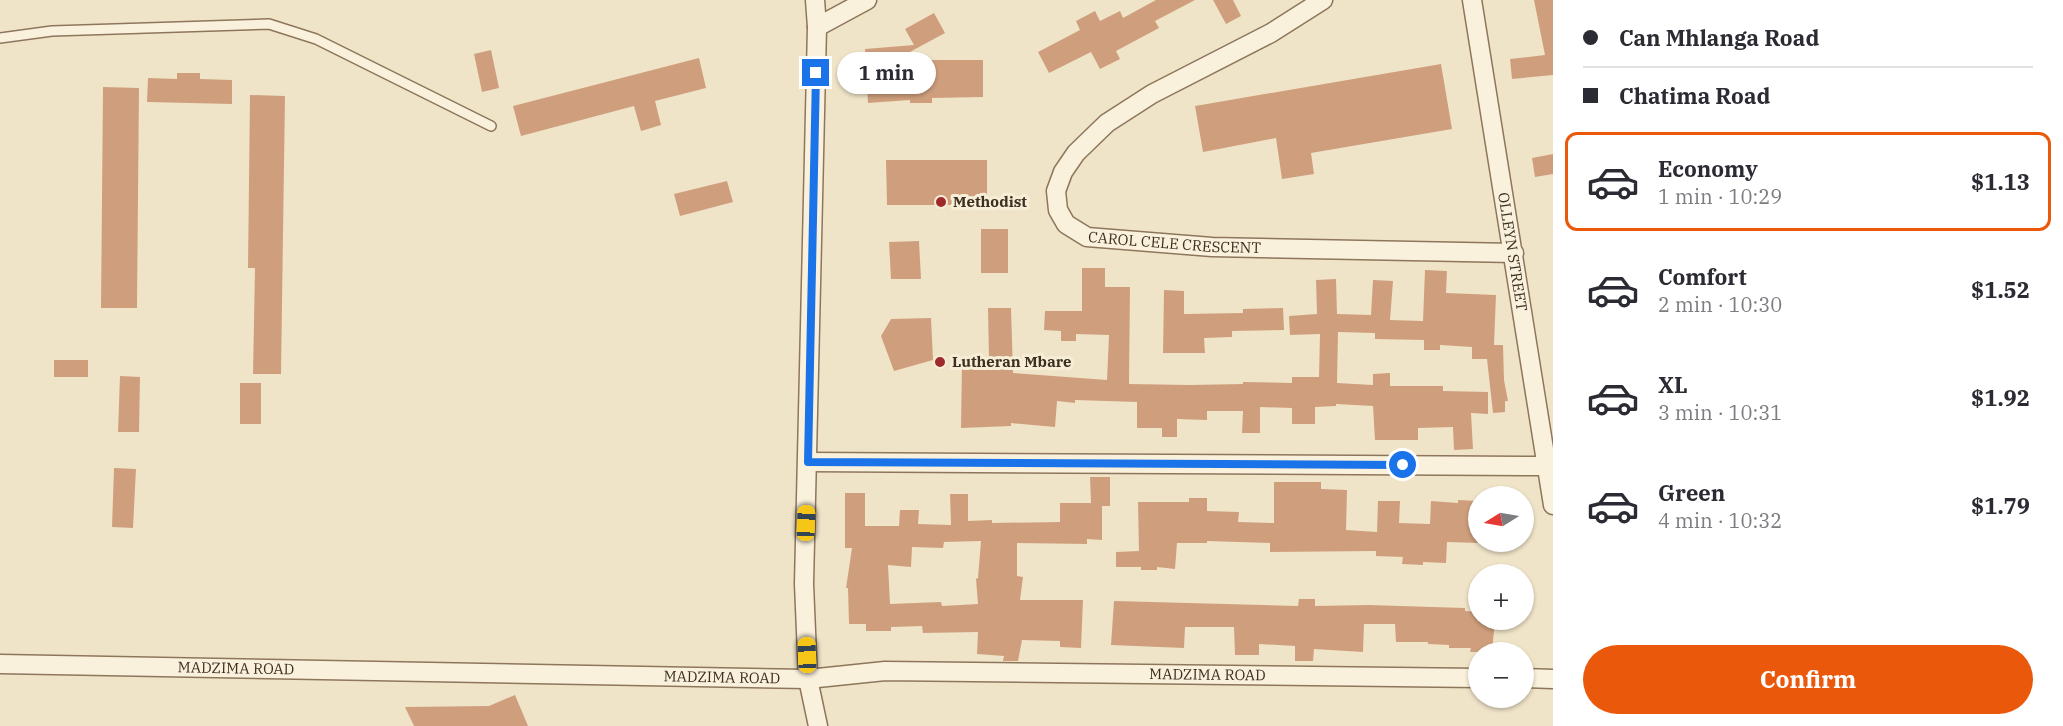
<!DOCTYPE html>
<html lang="en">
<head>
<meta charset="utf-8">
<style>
	:root { --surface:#fff; --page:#f7f7f7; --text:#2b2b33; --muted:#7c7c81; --line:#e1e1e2; --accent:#ea580c }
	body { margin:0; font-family:"IBM Plex Serif",serif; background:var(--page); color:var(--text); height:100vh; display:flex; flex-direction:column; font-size:22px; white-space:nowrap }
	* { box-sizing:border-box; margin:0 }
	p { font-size:20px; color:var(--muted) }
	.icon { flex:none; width:33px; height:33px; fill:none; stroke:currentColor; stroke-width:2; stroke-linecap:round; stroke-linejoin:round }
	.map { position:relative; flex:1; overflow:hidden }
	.drawer { display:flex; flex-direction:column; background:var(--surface); width:510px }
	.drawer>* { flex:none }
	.top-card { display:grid; align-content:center; height:132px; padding:0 30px; background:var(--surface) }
	.needle { width:39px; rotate:259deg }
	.fabs { position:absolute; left:1468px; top:486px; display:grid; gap:12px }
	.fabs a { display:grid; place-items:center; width:66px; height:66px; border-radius:50%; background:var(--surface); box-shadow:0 2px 4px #0004; font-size:30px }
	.end { position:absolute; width:27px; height:27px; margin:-14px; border:8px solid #1a73e8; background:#fff; box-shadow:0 0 0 3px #fff }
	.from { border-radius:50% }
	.bubble { position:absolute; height:42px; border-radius:21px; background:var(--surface); box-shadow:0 2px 4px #0004; font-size:20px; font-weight:700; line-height:42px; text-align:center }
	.car { position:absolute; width:18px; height:36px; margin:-18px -9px; border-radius:8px; box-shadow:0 0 4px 2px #0007; background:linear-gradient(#f5c518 24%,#345 0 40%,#f5c518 0 76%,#345 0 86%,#f5c518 0) }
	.top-card b { display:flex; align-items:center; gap:21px; height:57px; font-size:22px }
	.top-card b+b { border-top:2px solid var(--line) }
	.top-card i { width:15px; height:15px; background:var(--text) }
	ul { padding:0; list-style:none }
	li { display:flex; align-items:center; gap:18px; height:99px; margin:0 12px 9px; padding:0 18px; border:3px solid transparent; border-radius:12px }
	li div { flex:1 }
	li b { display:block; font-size:22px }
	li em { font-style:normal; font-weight:700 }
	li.current { border-color:var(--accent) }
	li>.icon { width:54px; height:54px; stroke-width:1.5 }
	.primary-button { display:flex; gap:12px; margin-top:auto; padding:12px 30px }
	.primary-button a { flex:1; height:69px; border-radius:36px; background:var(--accent); color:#fff; font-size:24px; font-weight:700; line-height:69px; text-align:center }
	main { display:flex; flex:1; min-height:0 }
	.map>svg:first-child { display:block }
	.building { fill:#cf9f7d; fill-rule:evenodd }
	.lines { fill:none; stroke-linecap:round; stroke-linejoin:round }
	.lane-casing { stroke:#8d765c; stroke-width:12 }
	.street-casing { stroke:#8d765c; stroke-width:21 }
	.lane { stroke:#faf1dc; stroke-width:9 }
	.street { stroke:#faf1dc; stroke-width:18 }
	.route { stroke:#1a73e8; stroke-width:8 }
	.poi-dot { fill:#9e2a2b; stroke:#f7eed8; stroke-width:2 }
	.labels { text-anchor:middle; stroke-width:6; stroke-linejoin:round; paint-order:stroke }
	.poi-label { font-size:15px; font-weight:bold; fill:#3d2e20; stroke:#f7eed8; text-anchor:start }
	.street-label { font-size:15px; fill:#3d2e20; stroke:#f7eed8 }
</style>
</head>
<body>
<main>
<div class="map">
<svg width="1553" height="726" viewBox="0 0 1553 726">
	<rect width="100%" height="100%" fill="#f0e4c8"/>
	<g class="building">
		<polygon points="1156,0 1195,0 1155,21 1159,28 1116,51 1120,59 1100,69 1091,52 1049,73 1038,52 1080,30 1076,21 1095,11 1100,21 1120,11 1123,18"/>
		<polygon points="1213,0 1233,0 1241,16 1226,24"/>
		<polygon points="1534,0 1553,0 1553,75 1512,79 1510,59 1545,55"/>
		<polygon points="934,13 945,33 895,60 983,60 983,97 932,98 932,103 910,103 910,100 868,103 865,49 914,45 905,29"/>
		<polygon points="491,50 499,88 482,92 474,54"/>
		<polygon points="699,58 706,88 655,101 661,125 641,131 634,106 521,136 513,106"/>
		<polygon points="1441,64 1452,129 1311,153 1314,174 1282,179 1276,138 1203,152 1195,106"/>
		<polygon points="177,73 200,73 200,79 232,80 232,104 147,102 148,78 177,79"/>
		<polygon points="103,87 139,88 137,308 101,308"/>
		<polygon points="250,95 285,96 281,374 253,374 255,268 248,268"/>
		<polygon points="1553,154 1553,174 1535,177 1532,158"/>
		<polygon points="886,160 987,160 987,205 887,205"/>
		<polygon points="727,181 733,202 680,216 674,194"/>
		<rect x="981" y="229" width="27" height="44"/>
		<polygon points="919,241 921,279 891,279 889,242"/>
		<polygon points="1082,268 1105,268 1105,287 1130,287 1129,384 1189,385 1243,384 1243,382 1292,383 1292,377 1319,377 1320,334 1290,335 1289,316 1317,314 1316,280 1336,279 1337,314 1371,315 1373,280 1393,281 1390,320 1423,321 1425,270 1447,271 1446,293 1496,295 1494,345 1503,345 1504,380 1508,401 1505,401 1505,412 1493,413 1487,359 1472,359 1472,347 1440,345 1440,350 1424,350 1424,340 1375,339 1375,333 1338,332 1337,383 1373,385 1373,374 1390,373 1390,386 1443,386 1443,391 1488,392 1488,414 1471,413 1473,449 1454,450 1453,427 1418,428 1418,440 1375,440 1373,406 1336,404 1336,406 1315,407 1315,424 1292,424 1292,408 1260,407 1260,433 1242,433 1243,411 1207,411 1207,420 1177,419 1177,437 1162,437 1162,428 1137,428 1137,402 1075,400 1075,403 1057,401 1055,427 1011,423 1011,426 961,428 962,359 989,359 988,308 1011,308 1013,373 1107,380 1109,335 1076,334 1076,341 1061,341 1061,331 1044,330 1045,311 1082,311"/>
		<polygon points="1164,290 1184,291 1184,314 1243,313 1243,309 1283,308 1284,330 1232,331 1232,337 1204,338 1205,353 1163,353"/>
		<polygon points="931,318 933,360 894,371 881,336 891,319"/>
		<rect x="54" y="360" width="34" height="17"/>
		<polygon points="120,376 140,377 139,432 118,432"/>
		<rect x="240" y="383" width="21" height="41"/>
		<polygon points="114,468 136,469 133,528 112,527"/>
		<path d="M 1090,477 L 1110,477 L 1110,506 L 1102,506 L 1102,540 L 1087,539 L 1087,544 L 1017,543 L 1017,576 L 1023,577 L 1020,600 L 1083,600 L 1081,648 L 1060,647 L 1060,641 L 1022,640 L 1018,661 L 1003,661 L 1004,656 L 977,654 L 978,632 L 923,633 L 922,626 L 891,627 L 891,631 L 866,631 L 866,624 L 849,624 L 848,588 L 846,588 L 852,548 L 845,548 L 845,493 L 865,493 L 865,526 L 899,526 L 900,510 L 919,510 L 918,524 L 951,525 L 950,494 L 968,494 L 968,521 L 992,520 L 992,523 L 1060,522 L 1060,503 L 1091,503 ZM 981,541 L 978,578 L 976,579 L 978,604 L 942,606 L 941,602 L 890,604 L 888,565 L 911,567 L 912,547 L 943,548 L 944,542 Z"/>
		<polygon points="1274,482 1321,482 1321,489 1347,490 1346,530 1377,532 1378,501 1400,501 1399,523 1430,524 1431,501 1458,503 1458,500 1479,501 1479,543 1447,542 1446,563 1423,562 1423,565 1402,564 1403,557 1376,556 1376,551 1270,552 1270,543 1207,541 1207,543 1177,543 1175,569 1157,567 1157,570 1141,570 1141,567 1116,567 1116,552 1139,551 1138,502 1189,502 1189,498 1207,498 1207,511 1239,512 1238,522 1274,523"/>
		<polygon points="1299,599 1315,599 1315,606 1369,605 1465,608 1465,611 1479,612 1479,620 1495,620 1492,652 1470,652 1471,648 1449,648 1449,645 1428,644 1428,642 1396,642 1395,624 1364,624 1363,652 1314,649 1313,661 1295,661 1295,646 1259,644 1259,655 1235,655 1234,627 1185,627 1184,648 1111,645 1114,601 1298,606"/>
		<polygon points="515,695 528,726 414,726 405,707 489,706"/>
	</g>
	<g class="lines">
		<g class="lane-casing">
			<polyline id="lane" points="0,38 52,31 269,24 316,39 491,126"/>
		</g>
		<g class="street-casing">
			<g id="street">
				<polyline points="815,0 817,27 804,584 808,679 818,726"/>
				<path id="s1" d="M 1323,0 L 1271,33 L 1152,94 L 1107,123 L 1076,153 L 1063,172 L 1056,191 L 1058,210 L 1066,224 L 1087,237 L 1212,247 L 1514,253"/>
				<path id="s2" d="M 1472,0 L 1553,505"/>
				<polyline points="817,27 867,0"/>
				<polyline points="808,462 1546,466"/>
				<path id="s3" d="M 0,664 L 808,679 L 885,671 L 1479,678"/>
				<polyline points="1524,678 1553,679"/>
			</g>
		</g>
		<use href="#lane" class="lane"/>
		<use href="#street" class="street"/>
	</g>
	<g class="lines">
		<polyline class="route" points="816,73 808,462 1403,465"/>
	</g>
	<g class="poi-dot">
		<circle cx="941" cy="202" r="6"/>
		<circle cx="940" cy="362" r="6"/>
	</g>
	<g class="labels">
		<g class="poi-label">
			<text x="953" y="207">Methodist</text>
			<text x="952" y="367">Lutheran Mbare</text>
		</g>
		<g class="street-label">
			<text dy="5" stroke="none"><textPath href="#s1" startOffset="483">CAROL CELE CRESCENT</textPath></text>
			<text dy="5" stroke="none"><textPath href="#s2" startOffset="255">OLLEYN STREET</textPath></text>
			<text dy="5" stroke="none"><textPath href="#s3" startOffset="236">MADZIMA ROAD</textPath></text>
			<text dy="5" stroke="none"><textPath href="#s3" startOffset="1208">MADZIMA ROAD</textPath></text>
			<text dy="5" stroke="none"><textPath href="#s3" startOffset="722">MADZIMA ROAD</textPath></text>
		</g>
	</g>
</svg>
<div class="fabs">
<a><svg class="needle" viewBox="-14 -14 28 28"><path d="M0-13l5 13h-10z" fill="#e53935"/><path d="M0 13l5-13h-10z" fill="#7c7c81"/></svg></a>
<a>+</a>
<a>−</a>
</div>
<i class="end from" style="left:1403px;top:465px"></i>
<i class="end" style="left:816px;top:73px"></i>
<div class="bubble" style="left:837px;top:52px;width:99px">1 min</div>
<i class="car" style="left:806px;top:523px;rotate:2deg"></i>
<i class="car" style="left:807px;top:655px;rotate:358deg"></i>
</div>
<section class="drawer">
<div class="top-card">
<b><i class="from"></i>Can Mhlanga Road</b>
<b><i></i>Chatima Road</b>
</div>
<ul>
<li class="current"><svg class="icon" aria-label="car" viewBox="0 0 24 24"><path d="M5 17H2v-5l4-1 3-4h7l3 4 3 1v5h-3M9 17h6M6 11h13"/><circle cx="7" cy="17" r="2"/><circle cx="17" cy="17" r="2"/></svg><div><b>Economy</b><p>1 min · 10:29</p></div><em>$1.13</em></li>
<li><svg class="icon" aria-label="car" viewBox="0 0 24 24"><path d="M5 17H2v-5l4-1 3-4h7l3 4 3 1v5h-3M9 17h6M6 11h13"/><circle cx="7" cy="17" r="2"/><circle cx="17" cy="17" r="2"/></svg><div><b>Comfort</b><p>2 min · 10:30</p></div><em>$1.52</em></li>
<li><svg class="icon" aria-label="car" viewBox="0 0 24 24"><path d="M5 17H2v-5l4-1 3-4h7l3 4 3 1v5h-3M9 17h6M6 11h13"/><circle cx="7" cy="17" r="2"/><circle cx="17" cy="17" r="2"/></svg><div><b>XL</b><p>3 min · 10:31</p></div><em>$1.92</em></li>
<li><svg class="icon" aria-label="car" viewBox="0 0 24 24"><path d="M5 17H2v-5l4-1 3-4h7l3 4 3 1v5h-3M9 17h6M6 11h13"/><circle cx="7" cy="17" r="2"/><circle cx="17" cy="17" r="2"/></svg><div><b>Green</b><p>4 min · 10:32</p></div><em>$1.79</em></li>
</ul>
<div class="primary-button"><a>Confirm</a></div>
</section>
</main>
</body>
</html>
